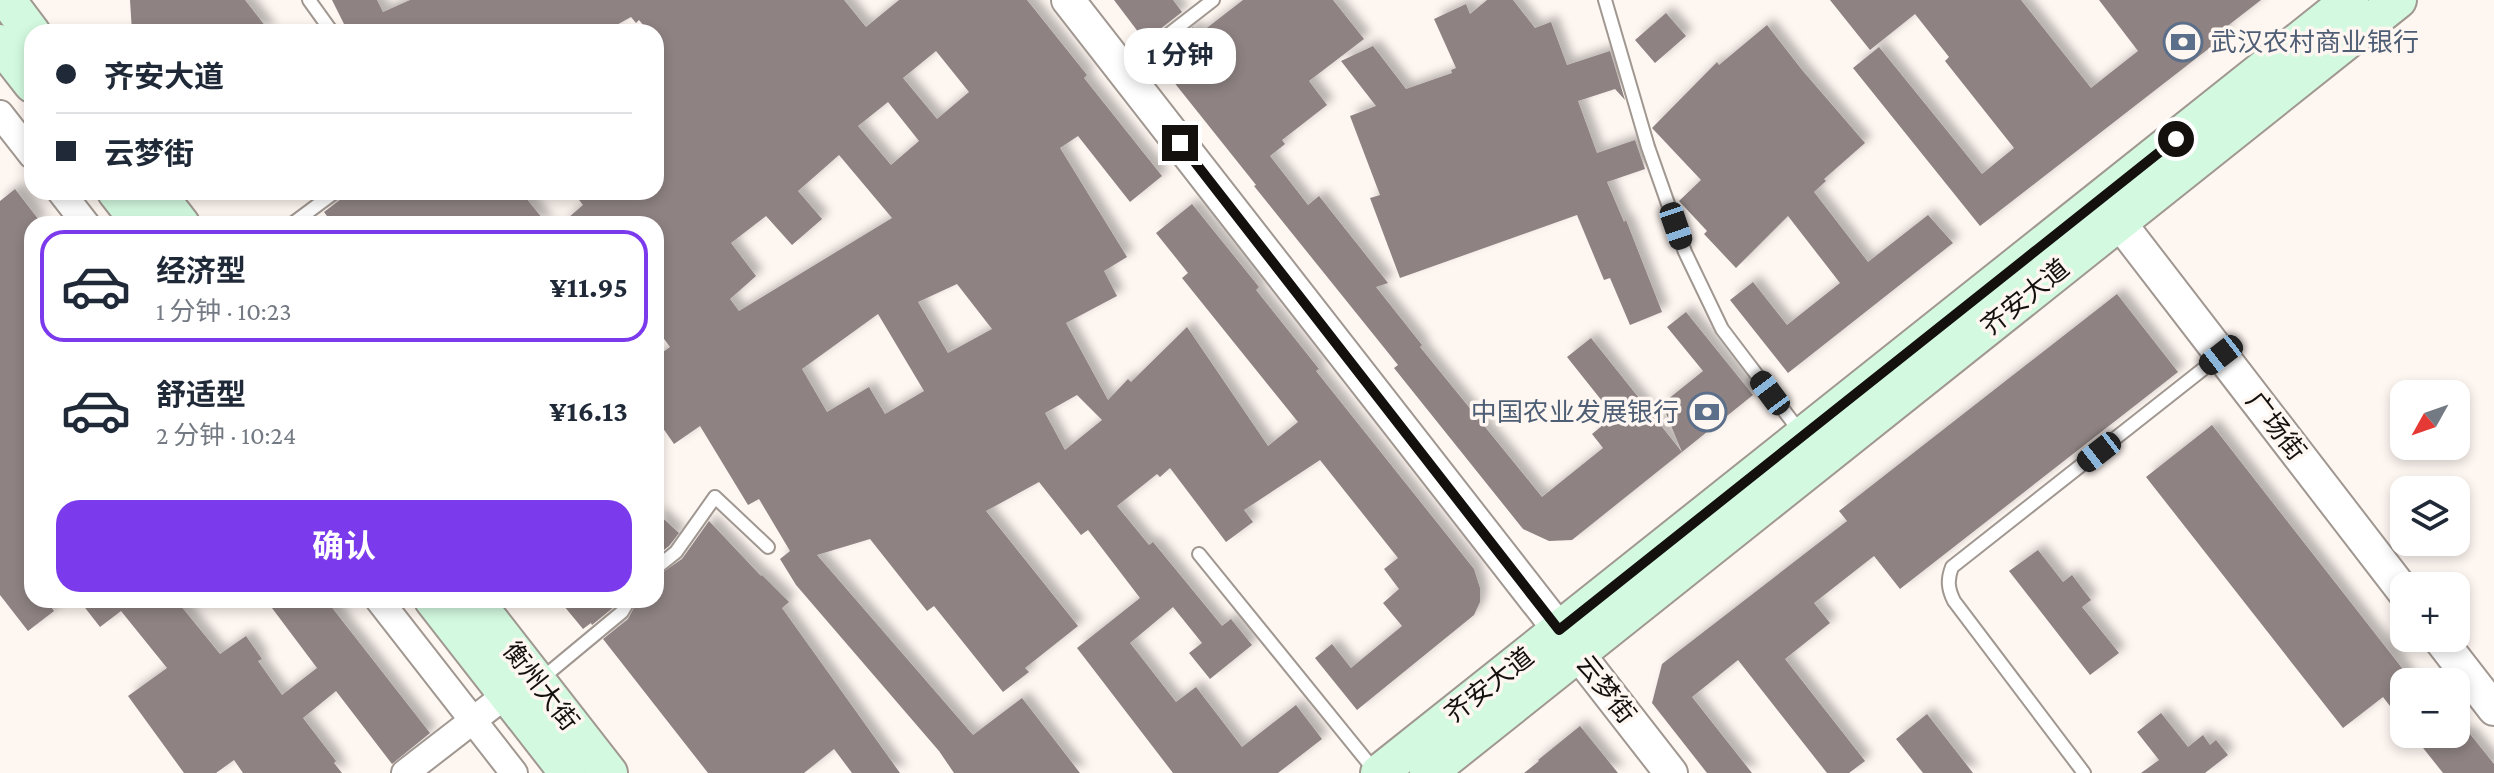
<!DOCTYPE html>
<html lang="zh">
<head>
<meta charset="utf-8">
<style>
	:root { --surface:#fff; --page:#f6f6f7; --text:#1f2937; --muted:#747a83; --line:#e0e1e3; --accent:#7c3aed }
	body { margin:0; font-family:"Crimson Pro","Noto Sans SC",serif; background:var(--page); color:var(--text); height:100vh; display:flex; flex-direction:column; font-size:30px; white-space:nowrap }
	* { box-sizing:border-box; margin:0 }
	p { font-size:26px; color:var(--muted) }
	.icon { flex:none; width:44px; height:44px; fill:none; stroke:currentColor; stroke-width:2; stroke-linecap:round; stroke-linejoin:round }
	.map { position:relative; flex:1; overflow:hidden }
	.details { position:absolute; left:24px; top:216px; width:640px; height:392px; display:flex; flex-direction:column; background:var(--surface); border-radius:24px; box-shadow:0 4px 12px #0003 }
	.details>* { flex:none }
	.banner { position:absolute; left:24px; top:24px; width:640px; height:176px; border-radius:24px; box-shadow:0 4px 12px #0003; display:grid; align-content:center; height:176px; padding:0 32px; background:var(--surface) }
	.needle { width:52px; rotate:230deg }
	.controls { position:absolute; left:2390px; top:380px; display:grid; gap:16px }
	.controls a { display:grid; place-items:center; width:80px; height:80px; border-radius:16px; background:var(--surface); box-shadow:0 4px 12px #0003; font-size:40px }
	.end { position:absolute; width:36px; height:36px; margin:-18px; border:10px solid #13100e; background:#fff; box-shadow:0 0 0 4px #fff }
	.from { border-radius:50% }
	.bubble { position:absolute; height:56px; border-radius:24px; background:var(--surface); box-shadow:0 4px 12px #0003; font-size:26px; font-weight:700; line-height:56px; text-align:center }
	.car { position:absolute; width:24px; height:48px; margin:-24px -12px; border-radius:10px; box-shadow:0 0 6px 2px #0007; background:linear-gradient(#222 24%,#8ab4d8 0 40%,#222 0 76%,#8ab4d8 0 86%,#222 0) }
	.banner b { display:flex; align-items:center; gap:28px; height:76px; font-size:30px }
	.banner b+b { border-top:2px solid var(--line) }
	.banner i { width:20px; height:20px; background:var(--text) }
	ul { padding:14px 0 0; list-style:none }
	li { display:flex; align-items:center; gap:24px; height:112px; margin:0 16px 12px; padding:0 16px; border:4px solid transparent; border-radius:24px }
	li div { flex:1 }
	li b { display:block; font-size:30px }
	li em { font-style:normal; font-weight:700 }
	li.current { border-color:var(--accent) }
	li>.icon { width:72px; height:72px; stroke-width:1.5 }
	.cta { display:flex; gap:16px; margin-top:auto; padding:16px 32px }
	.cta a { flex:1; height:92px; border-radius:24px; background:var(--accent); color:#fff; font-size:32px; font-weight:700; line-height:92px; text-align:center }
	.map>svg:first-child { display:block }
	.building { fill:#8e8382; fill-rule:evenodd; filter:url(#shadow) }
	.lines { fill:none; stroke-linecap:round; stroke-linejoin:round }
	.service-casing { stroke:#a19791; stroke-width:16 }
	.minor-casing { stroke:#a19791; stroke-width:30 }
	.tertiary-casing { stroke:#a19791; stroke-width:36 }
	.secondary-casing { stroke:#a19791; stroke-width:40 }
	.service { stroke:#fff; stroke-width:12 }
	.minor { stroke:#fff; stroke-width:26 }
	.tertiary { stroke:#fff; stroke-width:32 }
	.secondary { stroke:#d3fae0; stroke-width:36 }
	.route { stroke:#13100e; stroke-width:10 }
	.labels { text-anchor:middle; stroke-width:7; stroke-linejoin:round; paint-order:stroke }
	.service-label { font-size:26px; fill:#4e5e75; stroke:#fef6f1; text-anchor:start }
	.street-label { font-size:26px; fill:#13100e; stroke:#fef6f1 }
</style>
</head>
<body>
<div class="map">
<svg width="2494" height="773" viewBox="0 0 2494 773">
	<defs>
		<filter id="shadow"><feDropShadow dx="7" dy="-7" stdDeviation="4" flood-color="#0004"/></filter>
	</defs>
	<rect width="100%" height="100%" fill="#fef6f1"/>
	<g class="building">
		<polygon points="130,0 245,0 270,32 132,32"/>
		<path d="M 332,0 L 377,0 L 383,12 L 410,0 L 844,0 L 866,27 L 899,0 L 1027,0 L 1087,75 L 1084,78 L 1162,176 L 1130,202 L 1078,136 L 1060,148 L 1127,257 L 1104,271 L 1117,296 L 1066,323 L 1108,400 L 1128,379 L 1131,382 L 1187,327 L 1268,446 L 1298,422 L 1182,278 L 1188,273 L 1156,233 L 1192,204 L 1259,287 L 1256,290 L 1319,369 L 1316,371 L 1474,569 L 1480,588 L 1480,602 L 1474,615 L 1357,710 L 1315,658 L 1332,644 L 1351,668 L 1402,626 L 1383,603 L 1399,589 L 1384,569 L 1398,558 L 1320,460 L 1244,510 L 1253,522 L 1226,542 L 1170,468 L 1160,477 L 1157,474 L 1117,506 L 1149,545 L 1153,542 L 1222,626 L 1231,619 L 1252,645 L 1210,679 L 1189,653 L 1202,643 L 1173,607 L 1130,643 L 1176,702 L 1196,687 L 1242,747 L 1296,705 L 1322,739 L 1278,773 L 1173,773 L 1077,648 L 1140,598 L 1088,530 L 1081,535 L 1039,482 L 986,511 L 1078,626 L 1025,668 L 1029,672 L 1003,692 L 934,606 L 927,611 L 870,539 L 817,555 L 973,735 L 1022,698 L 1080,773 L 954,773 L 939,751 L 796,585 L 780,559 L 790,551 L 759,499 L 748,505 L 700,426 L 674,444 L 656,418 L 656,357 L 670,347 L 656,328 L 656,224 L 561,224 L 583,205 L 573,192 L 656,192 L 656,32 L 649,32 L 639,20 L 636,23 L 631,17 L 604,32 L 341,32 L 346,28 ZM 936,51 L 969,92 L 937,119 L 903,78 ZM 888,102 L 919,141 L 891,165 L 858,126 ZM 839,155 L 892,218 L 739,311 L 730,299 L 756,276 L 731,243 L 766,216 L 792,245 L 822,219 L 798,191 ZM 957,284 L 992,329 L 948,353 L 918,302 ZM 878,314 L 924,391 L 885,414 L 869,387 L 827,412 L 802,369 ZM 1077,395 L 1102,420 L 1065,450 L 1045,413 Z"/>
		<polygon points="1114,0 1173,0 1182,12 1145,41"/>
		<polygon points="1243,0 1333,0 1364,39 1309,81 1327,105 1282,140 1285,144 1270,156 1308,205 1319,196 1388,283 1376,287 1422,345 1420,347 1542,497 1603,448 1592,434 1614,416 1567,357 1591,338 1682,452 1572,540 1549,541 1523,529 1394,368 1398,365 1254,186 1256,185 1157,61 1159,60 1156,55 1193,27 1199,34"/>
		<polygon points="1487,0 1513,0 1535,28 1551,22 1567,65 1610,51 1625,100 1615,89 1578,101 1597,153 1635,140 1645,169 1607,182 1624,222 1626,220 1662,312 1630,325 1610,278 1604,280 1577,215 1400,278 1370,198 1380,195 1350,116 1376,106 1341,61 1373,46 1406,89 1452,73 1451,70 1456,68 1434,19 1466,4 1470,14"/>
		<polygon points="1830,0 2021,0 2091,88 2138,51 2099,0 2261,0 2221,31 2225,36 1980,226 1853,68 1879,47 1982,174 2014,148 1945,61 1949,57 1915,14 1870,50"/>
		<polygon points="1666,13 1686,36 1655,63 1635,40"/>
		<polygon points="1767,25 1802,70 1865,143 1824,179 1826,181 1814,192 1868,262 1928,215 1953,243 1788,373 1730,300 1753,282 1787,325 1840,283 1788,216 1736,268 1704,234 1707,231 1679,201 1701,180 1652,128 1717,62 1719,65"/>
		<polygon points="15,189 42,224 32,224 32,600 46,600 54,611 28,631 0,595 0,201"/>
		<polygon points="344,192 521,192 547,224 333,224 324,212 341,199"/>
		<polygon points="2117,294 2178,372 1900,589 1874,556 1814,603 1830,623 1785,659 1865,761 1849,773 1827,773 1738,660 1692,697 1752,773 1707,773 1652,703 1662,664 1847,521 1839,511"/>
		<polygon points="1686,312 1753,395 1682,452 1662,404 1703,371 1667,327"/>
		<polygon points="2212,425 2409,677 2404,680 2404,724 2383,697 2343,728 2146,477"/>
		<polygon points="656,512 679,533 669,546 656,556"/>
		<polygon points="709,521 761,576 762,575 789,602 782,608 900,773 852,773 834,749 804,773 708,773 603,639 628,619 638,600 656,600 656,577 682,559"/>
		<polygon points="2038,550 2063,582 2072,575 2091,600 2082,607 2119,653 2090,675 2009,571"/>
		<polygon points="79,600 176,600 220,654 246,636 262,659 258,661 282,695 317,668 266,600 326,600 430,733 392,764 336,691 303,718 336,761 334,763 342,773 243,773 234,760 216,773 184,773 128,696 167,668 121,611 100,627"/>
		<polygon points="559,600 619,600 615,606 592,625 591,623 583,629"/>
		<polygon points="2161,713 2188,747 2203,735 2210,745 2216,740 2228,755 2205,773 2141,773 2159,760 2137,732"/>
		<polygon points="1927,714 1973,773 1923,773 1896,739"/>
		<polygon points="1580,726 1618,773 1524,773 1539,761 1538,760"/>
		<polygon points="2412,734 2470,734 2494,764 2494,773 2443,773"/>
	</g>
	<g class="lines">
		<g class="service-casing">
			<g id="service">
				<polyline points="309,0 332,32"/>
				<polyline points="1605,0 1648,147 1685,252 1722,329 1801,433"/>
				<polyline points="1124,69 1213,0"/>
				<polyline points="292,224 335,192"/>
				<polyline points="1199,554 1375,771"/>
				<polyline points="656,568 676,552 715,497 768,547"/>
				<polyline points="540,680 622,612 629,600"/>
				<path d="M 2084,773 L 1954,601 C 1948,589 1947,580 1952,567 L 2221,355"/>
			</g>
		</g>
		<g class="minor-casing">
			<g id="minor">
				<polyline points="0,114 32,155"/>
				<polyline points="61,192 86,224"/>
				<polyline points="379,600 514,773"/>
				<polyline points="405,773 507,694"/>
			</g>
		</g>
		<g class="tertiary-casing">
			<g id="tertiary">
				<polyline points="1068,0 1671,773"/>
				<polyline points="2119,222 2404,592"/>
				<polyline points="2439,638 2494,709"/>
			</g>
		</g>
		<g class="secondary-casing">
			<g id="secondary">
				<polyline points="7,0 32,33"/>
				<polyline points="0,43 32,84"/>
				<polyline points="116,192 141,224"/>
				<polyline points="156,192 181,224"/>
				<polyline points="433,600 568,773"/>
				<polyline points="474,600 609,773"/>
				<polyline points="1379,773 2350,0"/>
				<polyline points="1428,773 2398,0"/>
			</g>
		</g>
		<use href="#service" class="service"/>
		<use href="#minor" class="minor"/>
		<use href="#tertiary" class="tertiary"/>
		<use href="#secondary" class="secondary"/>
	</g>
	<g class="lines">
		<polyline class="route" points="1180,143 1559,630 2176,139"/>
	</g>
	<defs>
		<g id="bank-ring" transform="scale(2)"><circle r="9.5" fill="#fef6f1" stroke="#5c6f8a" stroke-width="1.5"/><path d="M-6-4H6V4H-6ZM0-2.3a2.3 2.3 0 1 0 0 4.6a2.3 2.3 0 1 0 0-4.6Z" fill="#5c6f8a"/></g>
	</defs>
	<g fill-rule="evenodd">
		<use href="#bank-ring" x="2183" y="42"/>
		<use href="#bank-ring" x="1707" y="412"/>
	</g>
	<g class="labels">
		<g class="service-label">
			<text x="2211" y="51">武汉农村商业银行</text>
			<text x="1679" y="421" text-anchor="end">中国农业发展银行</text>
		</g>
		<g class="street-label">
			<text transform="translate(2025 297) rotate(-39)" y="9">齐安大道</text>
			<text transform="translate(2276 426) rotate(52)" y="9">广场街</text>
			<text transform="translate(1489 685) rotate(-38)" y="9">齐安大道</text>
			<text transform="translate(541 686) rotate(52)" y="9">衡州大街</text>
			<text transform="translate(1606 689) rotate(52)" y="9">云梦街</text>
		</g>
	</g>
</svg>
<div class="controls">
<a><svg class="needle" viewBox="-14 -14 28 28"><path d="M0-13l5 13h-10z" fill="#e53935"/><path d="M0 13l5-13h-10z" fill="#747a83"/></svg></a>
<a><svg class="icon" aria-label="layers" viewBox="0 0 24 24"><path d="M12 4l9 5-9 5-9-5zM3 14l9 5 9-5"/></svg></a>
<a>+</a>
<a>−</a>
</div>
<i class="end from" style="left:2176px;top:139px"></i>
<i class="end" style="left:1180px;top:143px"></i>
<div class="bubble" style="left:1124px;top:28px;width:112px">1 分钟</div>
<i class="car" style="left:1676px;top:226px;rotate:161deg"></i>
<i class="car" style="left:2221px;top:355px;rotate:232deg"></i>
<i class="car" style="left:1770px;top:393px;rotate:323deg"></i>
<i class="car" style="left:2099px;top:452px;rotate:232deg"></i>
<div class="banner">
<b><i class="from"></i>齐安大道</b>
<b><i></i>云梦街</b>
</div>
<section class="details">
<ul>
<li class="current"><svg class="icon" aria-label="car" viewBox="0 0 24 24"><path d="M5 17H2v-5l4-1 3-4h7l3 4 3 1v5h-3M9 17h6M6 11h13"/><circle cx="7" cy="17" r="2"/><circle cx="17" cy="17" r="2"/></svg><div><b>经济型</b><p>1 分钟 · 10:23</p></div><em>¥11.95</em></li>
<li><svg class="icon" aria-label="car" viewBox="0 0 24 24"><path d="M5 17H2v-5l4-1 3-4h7l3 4 3 1v5h-3M9 17h6M6 11h13"/><circle cx="7" cy="17" r="2"/><circle cx="17" cy="17" r="2"/></svg><div><b>舒适型</b><p>2 分钟 · 10:24</p></div><em>¥16.13</em></li>
</ul>
<div class="cta"><a>确认</a></div>
</section>
</div>
</body>
</html>
